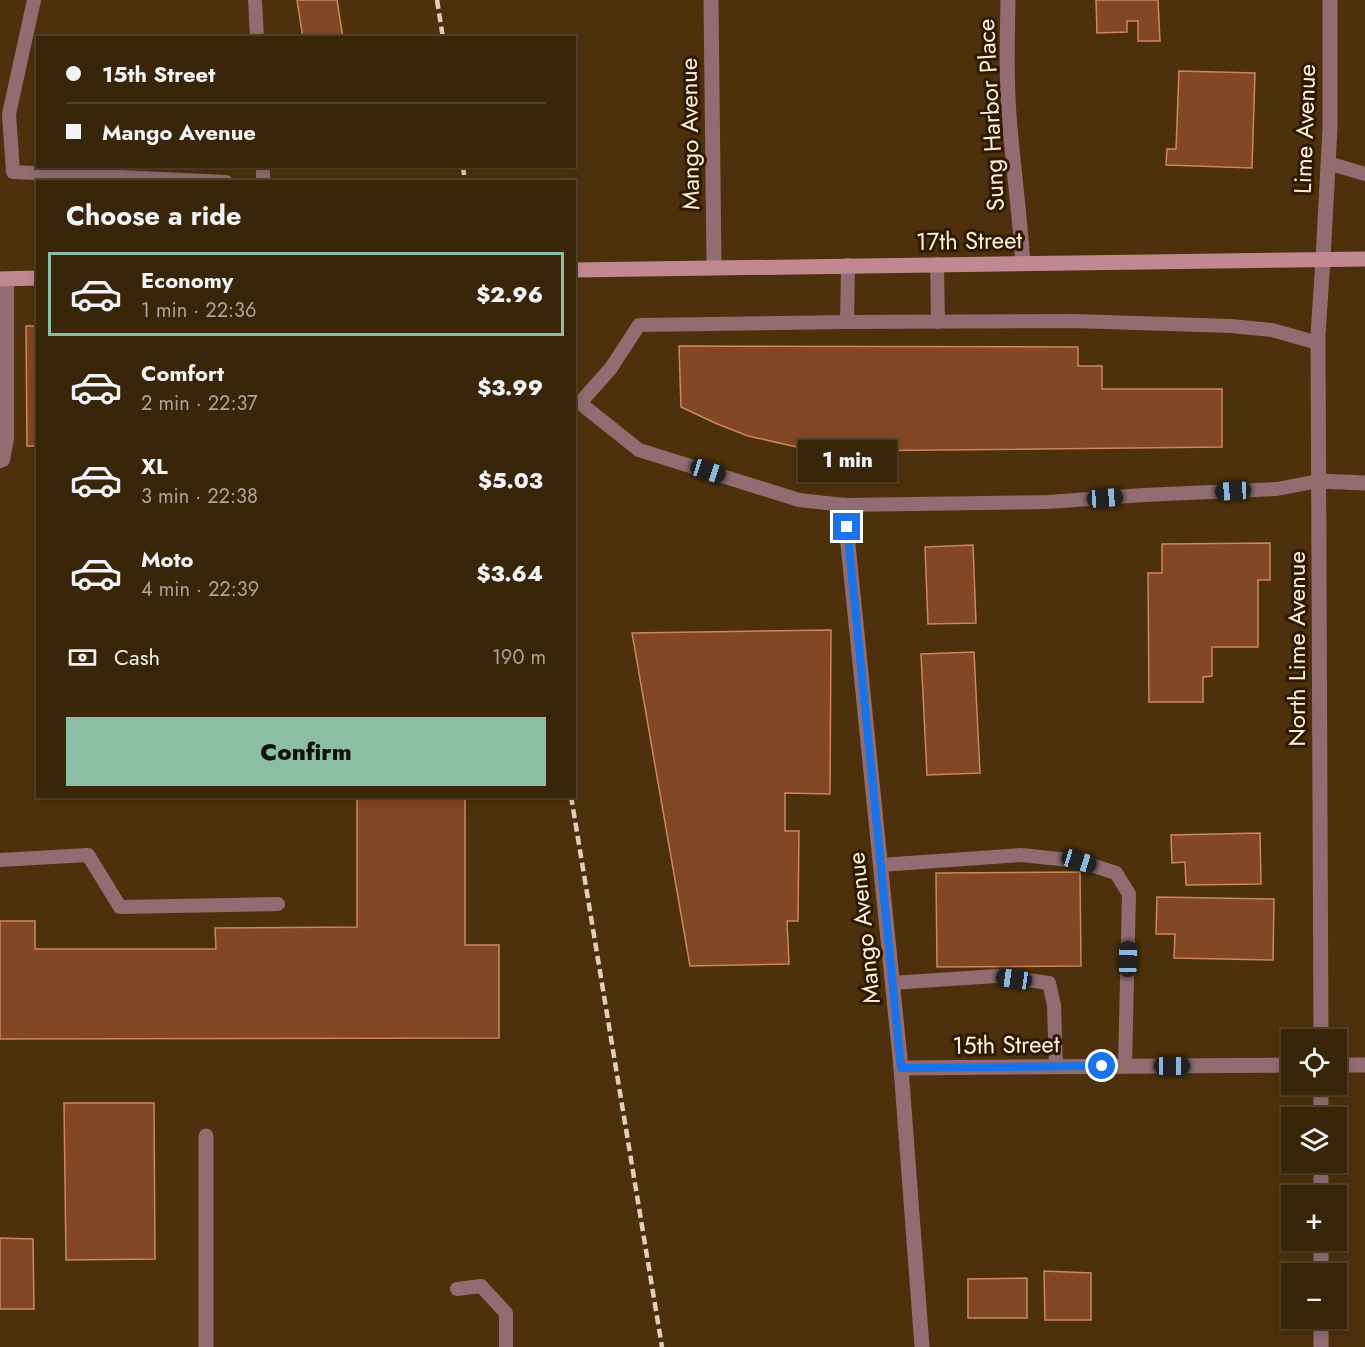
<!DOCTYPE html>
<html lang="en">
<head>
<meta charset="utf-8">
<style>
	:root { --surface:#392509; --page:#443117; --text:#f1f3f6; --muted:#aba59c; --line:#53422a; --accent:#8abfa5 }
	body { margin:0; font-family:Jost,sans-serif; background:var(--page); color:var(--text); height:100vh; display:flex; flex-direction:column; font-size:22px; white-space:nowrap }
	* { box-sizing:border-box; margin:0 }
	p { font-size:20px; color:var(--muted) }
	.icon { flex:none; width:33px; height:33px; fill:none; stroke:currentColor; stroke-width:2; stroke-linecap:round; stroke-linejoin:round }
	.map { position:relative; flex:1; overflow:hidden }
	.sheet { position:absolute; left:36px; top:180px; width:540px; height:618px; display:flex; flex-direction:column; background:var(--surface); border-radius:0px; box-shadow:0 3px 9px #0003,0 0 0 2px var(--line) }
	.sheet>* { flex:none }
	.hud { position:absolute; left:36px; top:36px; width:540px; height:132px; border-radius:0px; box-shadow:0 3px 9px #0003,0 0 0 2px var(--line); display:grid; align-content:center; height:132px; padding:0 30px; background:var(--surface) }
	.fabs { position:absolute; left:1281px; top:1029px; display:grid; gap:12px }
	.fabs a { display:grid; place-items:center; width:66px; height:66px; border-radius:0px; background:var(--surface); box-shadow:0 3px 9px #0003,0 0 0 2px var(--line); font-size:30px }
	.end { position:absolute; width:27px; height:27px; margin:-14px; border:8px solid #1a73e8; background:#fff; box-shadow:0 0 0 3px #fff }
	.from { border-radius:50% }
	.bubble { position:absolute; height:42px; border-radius:0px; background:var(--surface); box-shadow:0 3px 9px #0003,0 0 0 2px var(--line); font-size:20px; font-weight:800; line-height:42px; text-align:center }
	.car { position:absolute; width:18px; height:36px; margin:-18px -9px; border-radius:8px; box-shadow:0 0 4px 2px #0007; background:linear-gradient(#222 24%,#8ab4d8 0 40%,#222 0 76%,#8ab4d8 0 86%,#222 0) }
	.hud b { display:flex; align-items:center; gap:21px; height:57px; font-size:22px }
	.hud b+b { border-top:2px solid var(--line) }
	.hud i { width:15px; height:15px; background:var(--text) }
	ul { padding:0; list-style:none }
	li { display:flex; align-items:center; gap:18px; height:84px; margin:0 12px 9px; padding:0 18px; border:3px solid transparent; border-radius:0px }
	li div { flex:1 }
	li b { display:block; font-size:22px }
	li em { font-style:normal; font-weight:800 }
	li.on { border-color:var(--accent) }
	li>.icon { width:54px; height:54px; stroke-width:1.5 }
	h2 { padding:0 30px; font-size:27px; line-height:72px }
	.pay { display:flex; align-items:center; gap:15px; height:66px; padding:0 30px; font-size:22px }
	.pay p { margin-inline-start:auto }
	.cta { display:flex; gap:12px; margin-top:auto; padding:12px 30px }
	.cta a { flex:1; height:69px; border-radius:0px; background:var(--accent); color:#111; font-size:24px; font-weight:800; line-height:69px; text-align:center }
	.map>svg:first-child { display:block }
	.building { fill:#824724; stroke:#cf865d; stroke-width:1.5 }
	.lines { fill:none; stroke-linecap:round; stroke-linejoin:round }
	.service { stroke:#916c71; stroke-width:14 }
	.minor { stroke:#916c71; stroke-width:15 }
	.tertiary { stroke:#916c71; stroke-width:15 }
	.secondary { stroke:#c28891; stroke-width:15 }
	.rail { stroke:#decfbe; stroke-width:4.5; stroke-dasharray:9 4.5; stroke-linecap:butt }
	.route { stroke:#1a73e8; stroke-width:8 }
	.labels { text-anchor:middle; stroke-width:6; stroke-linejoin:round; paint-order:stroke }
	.street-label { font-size:24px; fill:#fbefe2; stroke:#2f1a00 }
</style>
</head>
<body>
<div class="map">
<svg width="1365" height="1347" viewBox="0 0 1365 1347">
	<rect width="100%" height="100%" fill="#4c310c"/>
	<g class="building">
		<polygon points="297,0 337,0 343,38 303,38"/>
		<polygon points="1096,0 1158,0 1160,41 1138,41 1138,21 1127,21 1127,32 1097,33"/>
		<polygon points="1179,71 1255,73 1252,168 1166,165 1167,149 1176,149"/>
		<polygon points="26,326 38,326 38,446 27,446"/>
		<polygon points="679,346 1078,347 1078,366 1102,366 1102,389 1222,389 1222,447 839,451 797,447 748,436 715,423 681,407"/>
		<polygon points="1270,543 1270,580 1258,580 1258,647 1212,647 1212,676 1203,677 1203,702 1149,702 1148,573 1162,573 1162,544"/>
		<polygon points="973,545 976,623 928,624 925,547"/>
		<polygon points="831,630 830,794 785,793 785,831 799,831 798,921 787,921 789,964 690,966 632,633"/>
		<polygon points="974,652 980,773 927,775 921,654"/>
		<polygon points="357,796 465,796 465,945 499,945 499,1038 0,1039 0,921 35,921 35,949 216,949 215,928 357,927"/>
		<polygon points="1260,833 1261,884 1186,885 1185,862 1172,863 1171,835"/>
		<polygon points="1080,872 1081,966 937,967 936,873"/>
		<polygon points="1157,897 1274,899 1273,960 1174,958 1175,934 1156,934"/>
		<polygon points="64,1103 154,1103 155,1259 66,1260"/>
		<polygon points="0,1238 33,1239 34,1309 0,1309"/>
		<polygon points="1044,1271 1091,1273 1091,1320 1045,1320"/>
		<polygon points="1027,1278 1027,1318 968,1318 968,1279"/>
	</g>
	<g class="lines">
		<g class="service">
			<polyline points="34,0 9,114 13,172 226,182"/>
			<polyline points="255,0 257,38"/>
			<polyline points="1328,163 1365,174"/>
			<polyline points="263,166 263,182"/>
			<polyline points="937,264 938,322"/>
			<polyline points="848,265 847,322 639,325 611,368 580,403 639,450 799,500 844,505 1048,502 1144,495 1277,489 1318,481"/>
			<polyline points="847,322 1074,321 1231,326 1272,330 1318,343"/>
			<polyline points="0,461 3,460 7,439 7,279"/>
			<polyline points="0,860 88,855 120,907 278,904"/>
			<polyline points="880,865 1021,855 1079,861 1116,873 1129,894 1125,1066"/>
			<polyline points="892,983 996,976 1049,983 1054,1005 1056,1067"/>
			<polyline points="457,1289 481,1286 506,1313 506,1347"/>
		</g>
		<g class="minor">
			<polyline points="711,0 714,267"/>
			<path d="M 1008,0 C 1007,46 1006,93 1011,138 C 1015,180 1020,221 1023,263"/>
			<polyline points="1323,259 1330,128 1330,0"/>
			<polyline points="1318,481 1365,483"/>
			<polyline points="844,505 901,1068 922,1347"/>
			<polyline points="1336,1065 1365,1065"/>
			<polyline points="901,1068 1292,1065"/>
			<polyline points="206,1136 206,1347"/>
		</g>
		<g class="tertiary">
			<polyline points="1321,1040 1318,335 1323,259"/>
			<polyline points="1321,1118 1321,1084"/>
			<polyline points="1321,1196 1321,1162"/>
			<polyline points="1321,1274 1321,1240"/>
			<polyline points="1321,1347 1321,1318"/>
		</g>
		<g class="secondary">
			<polyline points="574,270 1365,259"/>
			<polyline points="0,279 38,278"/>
		</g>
		<g class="rail">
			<polyline points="437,0 443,38"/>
			<polyline points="463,166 465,182"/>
			<polyline points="571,796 662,1347"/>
		</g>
	</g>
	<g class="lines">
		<polyline class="route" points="847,527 901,1068 1102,1066"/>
	</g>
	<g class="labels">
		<g class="street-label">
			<text transform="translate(991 115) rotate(-93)" y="8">Sung Harbor Place</text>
			<text transform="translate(1305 129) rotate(-88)" y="8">Lime Avenue</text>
			<text transform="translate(690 134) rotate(-91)" y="8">Mango Avenue</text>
			<text transform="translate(969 241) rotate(-1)" y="8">17th Street</text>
			<text transform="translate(1297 649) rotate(-90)" y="8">North Lime Avenue</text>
			<text transform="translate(864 928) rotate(-96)" y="8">Mango Avenue</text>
			<text transform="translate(1006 1045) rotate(-1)" y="8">15th Street</text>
		</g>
	</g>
</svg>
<div class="fabs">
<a><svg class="icon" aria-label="locate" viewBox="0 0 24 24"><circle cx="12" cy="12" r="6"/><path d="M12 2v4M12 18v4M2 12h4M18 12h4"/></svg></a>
<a><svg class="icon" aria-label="layers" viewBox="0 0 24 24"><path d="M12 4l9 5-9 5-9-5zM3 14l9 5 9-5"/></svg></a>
<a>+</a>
<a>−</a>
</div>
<i class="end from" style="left:1102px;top:1066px"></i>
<i class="end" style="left:847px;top:527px"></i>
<div class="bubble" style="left:798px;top:440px;width:99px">1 min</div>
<i class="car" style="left:708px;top:471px;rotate:108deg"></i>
<i class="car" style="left:1233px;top:491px;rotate:267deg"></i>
<i class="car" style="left:1105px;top:498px;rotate:86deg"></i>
<i class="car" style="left:1079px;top:861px;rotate:107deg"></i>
<i class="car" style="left:1128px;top:959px;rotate:1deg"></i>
<i class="car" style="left:1014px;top:979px;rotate:278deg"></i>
<i class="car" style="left:1172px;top:1066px;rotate:90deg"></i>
<div class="hud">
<b><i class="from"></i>15th Street</b>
<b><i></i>Mango Avenue</b>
</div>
<section class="sheet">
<h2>Choose a ride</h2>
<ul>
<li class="on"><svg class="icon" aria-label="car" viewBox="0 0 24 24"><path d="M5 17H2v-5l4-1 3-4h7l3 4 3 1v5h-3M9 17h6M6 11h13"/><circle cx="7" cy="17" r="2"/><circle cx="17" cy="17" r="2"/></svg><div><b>Economy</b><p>1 min · 22:36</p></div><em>$2.96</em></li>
<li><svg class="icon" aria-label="car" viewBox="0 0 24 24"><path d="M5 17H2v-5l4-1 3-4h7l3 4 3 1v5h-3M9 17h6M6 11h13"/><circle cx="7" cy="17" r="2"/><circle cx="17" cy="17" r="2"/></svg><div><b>Comfort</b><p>2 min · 22:37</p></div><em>$3.99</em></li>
<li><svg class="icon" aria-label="car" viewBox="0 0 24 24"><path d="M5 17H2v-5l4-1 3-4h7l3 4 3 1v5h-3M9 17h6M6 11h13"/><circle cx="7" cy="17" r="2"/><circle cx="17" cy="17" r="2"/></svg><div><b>XL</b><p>3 min · 22:38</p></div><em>$5.03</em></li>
<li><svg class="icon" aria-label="car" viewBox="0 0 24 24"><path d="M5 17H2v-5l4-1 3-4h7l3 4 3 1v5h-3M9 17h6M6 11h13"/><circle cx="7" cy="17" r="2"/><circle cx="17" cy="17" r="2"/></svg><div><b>Moto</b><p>4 min · 22:39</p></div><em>$3.64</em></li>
</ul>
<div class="pay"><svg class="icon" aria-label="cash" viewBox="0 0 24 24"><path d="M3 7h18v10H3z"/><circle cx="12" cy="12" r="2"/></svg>Cash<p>190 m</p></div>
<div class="cta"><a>Confirm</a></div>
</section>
</div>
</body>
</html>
